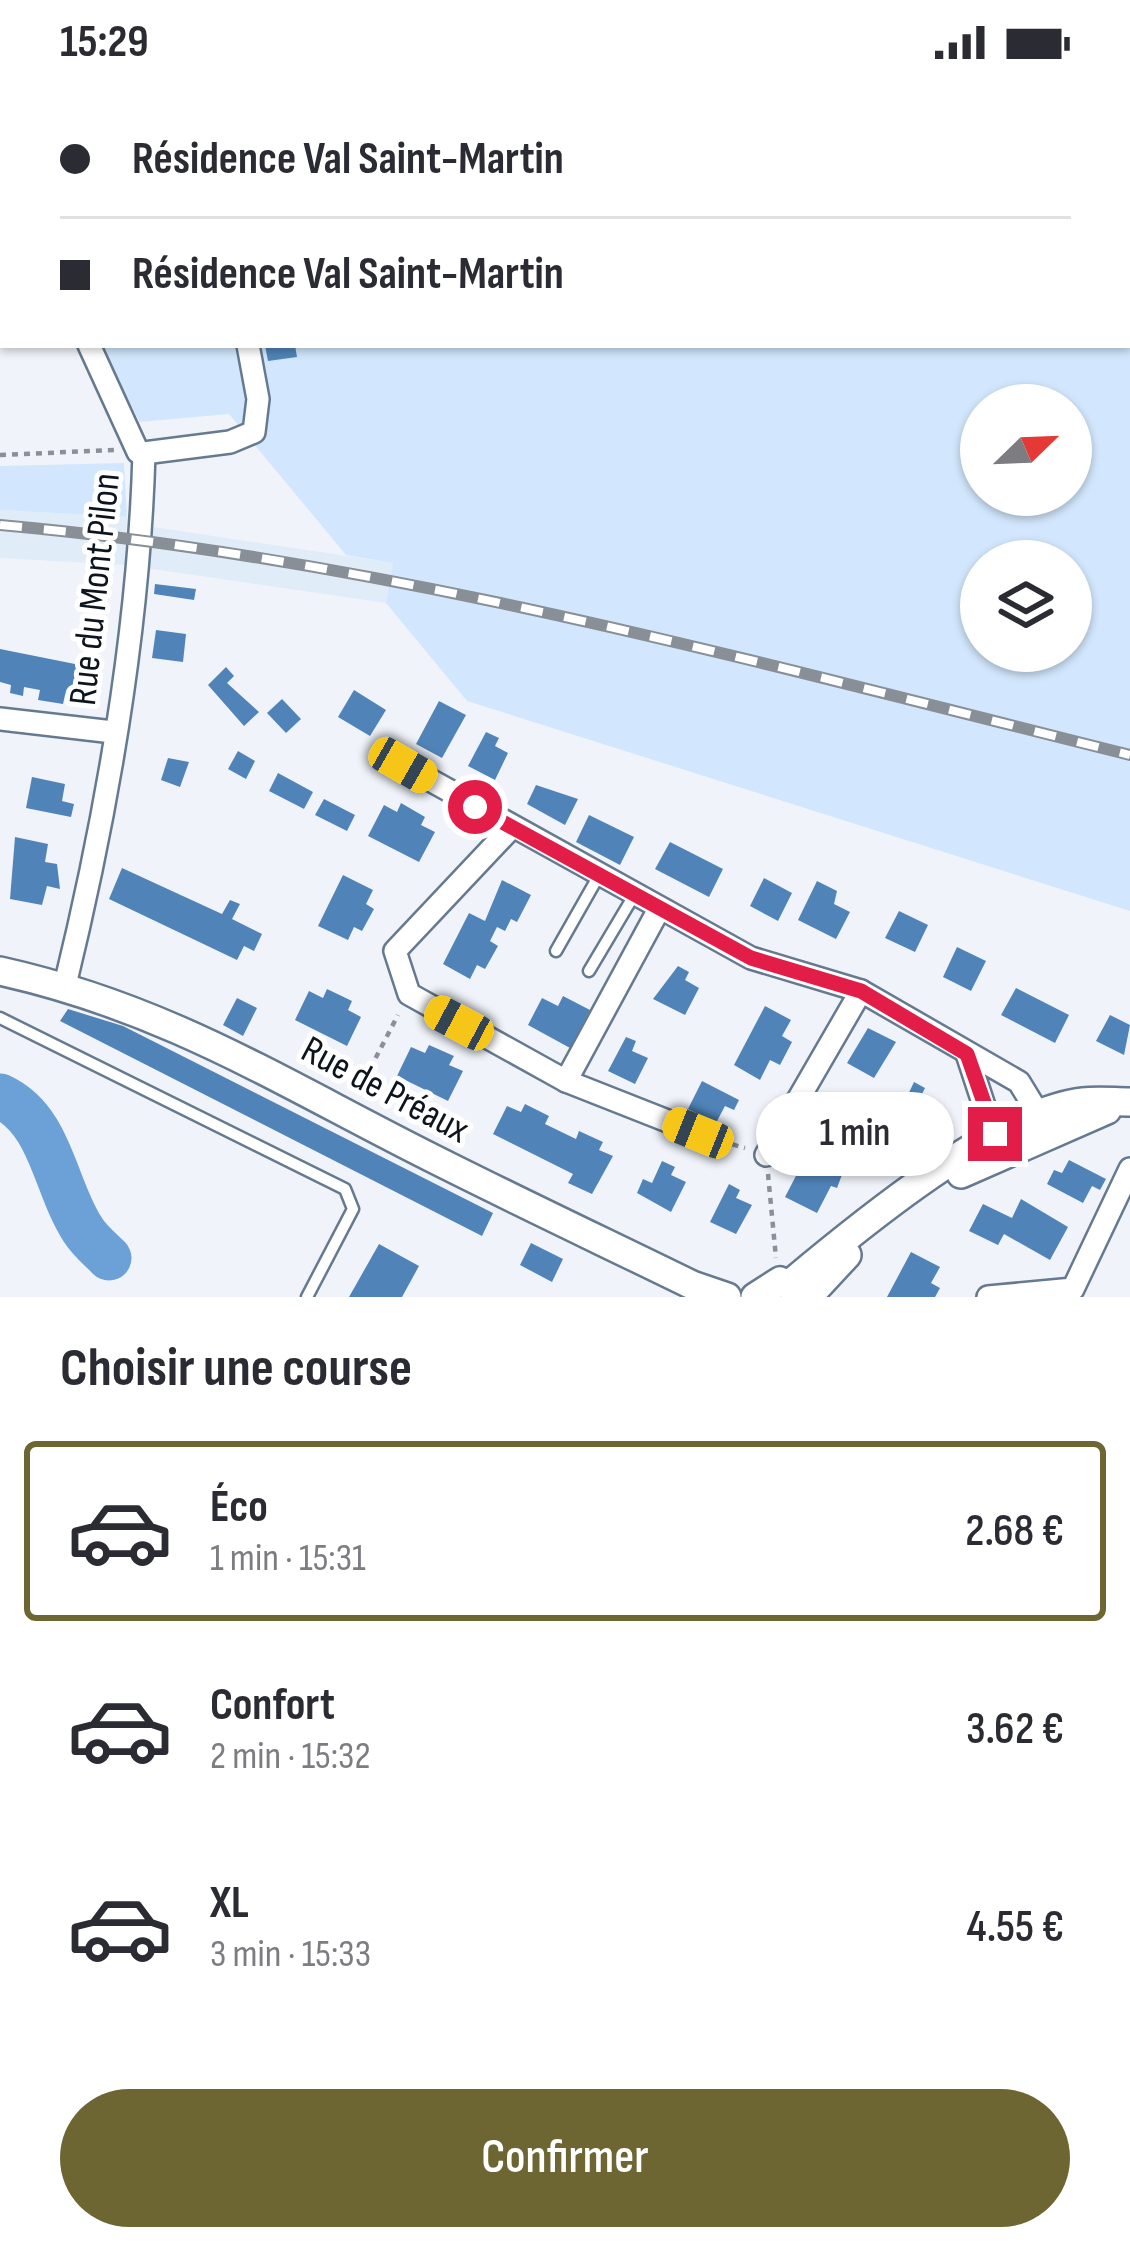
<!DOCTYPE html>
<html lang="fr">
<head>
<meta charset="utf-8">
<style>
	:root { --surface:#fff; --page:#f2f2f3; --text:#2b2b33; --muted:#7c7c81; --line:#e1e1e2; --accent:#6e6632 }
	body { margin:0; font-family:"Sofia Sans Condensed",sans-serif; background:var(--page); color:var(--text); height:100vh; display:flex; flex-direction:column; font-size:45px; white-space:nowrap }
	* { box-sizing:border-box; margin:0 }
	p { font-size:39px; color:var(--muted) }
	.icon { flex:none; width:66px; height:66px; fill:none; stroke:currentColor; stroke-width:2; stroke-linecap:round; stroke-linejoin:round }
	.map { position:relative; height:1213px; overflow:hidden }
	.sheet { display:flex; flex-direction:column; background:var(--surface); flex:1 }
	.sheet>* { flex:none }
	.top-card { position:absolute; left:0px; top:0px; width:1131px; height:264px; box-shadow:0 3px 9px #0004; display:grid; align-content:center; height:264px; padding:0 60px; background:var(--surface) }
	.needle { width:78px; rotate:67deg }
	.controls { position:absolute; left:960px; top:300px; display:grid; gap:24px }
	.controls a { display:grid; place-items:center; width:132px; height:132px; border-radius:50%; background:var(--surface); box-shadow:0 3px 9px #0004; font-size:60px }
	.end { position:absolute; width:54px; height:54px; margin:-27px; border:15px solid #e11d48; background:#fff; box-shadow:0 0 0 6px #fff }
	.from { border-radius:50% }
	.bubble { position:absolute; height:84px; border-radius:42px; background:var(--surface); box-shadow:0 3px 9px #0004; font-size:39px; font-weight:600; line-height:84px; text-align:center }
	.car { position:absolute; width:36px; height:72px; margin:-36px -18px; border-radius:15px; box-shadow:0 0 9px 3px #0007; background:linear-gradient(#f5c518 24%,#345 0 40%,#f5c518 0 76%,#345 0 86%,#f5c518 0) }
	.top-card b { display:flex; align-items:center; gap:42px; height:114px; font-size:45px }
	.top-card b+b { border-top:3px solid var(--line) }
	.top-card i { width:30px; height:30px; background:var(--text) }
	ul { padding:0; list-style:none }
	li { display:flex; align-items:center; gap:36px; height:180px; margin:0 24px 18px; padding:0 36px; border:6px solid transparent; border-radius:12px }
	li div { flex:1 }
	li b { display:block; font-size:45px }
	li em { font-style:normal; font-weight:600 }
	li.on { border-color:var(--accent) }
	li>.icon { width:108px; height:108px; stroke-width:1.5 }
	h2 { padding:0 60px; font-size:54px; line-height:144px }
	.button { display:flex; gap:24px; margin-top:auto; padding:24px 60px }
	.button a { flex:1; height:138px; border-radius:72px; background:var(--accent); color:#fff; font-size:48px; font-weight:600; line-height:138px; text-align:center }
	.status { display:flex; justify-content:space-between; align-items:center; height:84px; padding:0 60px; background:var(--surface); direction:ltr }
	.status svg { height:33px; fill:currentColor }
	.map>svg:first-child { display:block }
	.built { fill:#e0ecf8 }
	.green { fill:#d2e7fd; fill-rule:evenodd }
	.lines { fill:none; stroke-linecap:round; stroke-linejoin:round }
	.river { stroke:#6ca1d7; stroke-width:45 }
	.building { fill:#5084b8 }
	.service-casing { stroke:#657a90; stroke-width:15 }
	.minor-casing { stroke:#657a90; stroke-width:26 }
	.tertiary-casing { stroke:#657a90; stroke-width:32 }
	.path { stroke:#8a9097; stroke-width:4.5; stroke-dasharray:6 6; stroke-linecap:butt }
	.service { stroke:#fff; stroke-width:10 }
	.minor { stroke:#fff; stroke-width:21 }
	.tertiary { stroke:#fff; stroke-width:27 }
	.rail-casing { stroke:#898f96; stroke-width:12 }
	.rail { stroke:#fff; stroke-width:8; stroke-dasharray:22; stroke-linecap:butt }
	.route { stroke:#e11d48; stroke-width:15 }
	.labels { text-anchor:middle; stroke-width:10; stroke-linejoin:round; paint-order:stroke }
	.street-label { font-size:39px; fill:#0c141d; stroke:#fff }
</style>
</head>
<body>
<div class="status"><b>15:29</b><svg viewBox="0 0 49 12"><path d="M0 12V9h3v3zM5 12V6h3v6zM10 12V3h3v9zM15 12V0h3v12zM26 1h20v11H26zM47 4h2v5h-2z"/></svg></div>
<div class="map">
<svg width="1130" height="1213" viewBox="0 0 1130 1213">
	<rect width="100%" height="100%" fill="#f0f4fa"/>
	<g class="built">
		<polygon points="0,426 127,433 125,481 0,474"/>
		<polygon points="153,443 394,479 386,519 145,484"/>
	</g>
	<g class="green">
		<path d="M 0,0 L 1130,0 L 1130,827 L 467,617 L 386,519 L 393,479 L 346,471 L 229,330 L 140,338 L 99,261 L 1128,261 L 1128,3 L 3,3 L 3,78 ZM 981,321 L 1071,321 L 1071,411 L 981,411 ZM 981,477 L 1071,477 L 1071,567 L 981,567 Z"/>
		<polygon points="124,379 127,433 0,426 0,382"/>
	</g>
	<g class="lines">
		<path class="river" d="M 0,1012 C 52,1036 54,1102 83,1146 C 89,1156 100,1165 109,1174"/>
	</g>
	<g class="building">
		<polygon points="265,261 295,261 297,273 268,277"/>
		<polygon points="155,500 196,505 194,516 154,510"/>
		<polygon points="156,546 186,550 183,578 152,574"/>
		<polygon points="0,565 90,583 83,615 65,611 63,620 38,616 40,606 24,603 23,612 10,609 11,601 0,598"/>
		<polygon points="226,583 234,592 227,599 259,628 244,642 208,601"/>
		<polygon points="354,606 386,626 370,652 338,633"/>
		<polygon points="282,615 301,635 286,649 267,629"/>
		<polygon points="439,617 466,631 442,674 416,660"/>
		<polygon points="486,648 499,654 495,662 508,669 495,696 468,682"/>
		<polygon points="238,667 255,677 246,695 228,685"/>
		<polygon points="168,674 189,678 180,703 161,696"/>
		<polygon points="278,689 313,708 304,725 269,707"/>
		<polygon points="32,693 65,700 62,717 74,720 71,733 26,724"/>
		<polygon points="536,701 578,715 565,741 527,720"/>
		<polygon points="324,715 355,731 347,747 315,731"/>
		<polygon points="401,719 425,733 421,741 435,748 419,778 368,752 384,721 397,728"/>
		<polygon points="589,731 634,753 620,781 576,758"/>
		<polygon points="15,753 48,760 45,778 57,780 60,805 47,802 42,821 10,815"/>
		<polygon points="670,758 723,785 709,813 655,785"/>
		<polygon points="122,784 222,830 230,816 240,820 232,835 262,850 254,867 244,862 237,876 109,815"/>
		<polygon points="343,791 373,806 366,820 374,825 362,847 354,843 348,856 318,842"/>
		<polygon points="764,794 792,809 778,837 750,822"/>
		<polygon points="502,796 531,811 517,838 511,835 505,847 497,843 490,857 498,862 485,885 477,881 470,895 443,880 469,829 485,837"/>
		<polygon points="817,797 837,807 834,820 850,828 836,855 798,836"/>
		<polygon points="899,827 928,841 915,868 885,854"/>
		<polygon points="957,863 986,877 971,907 943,893"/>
		<polygon points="678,882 689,888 685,896 699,904 685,931 653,915"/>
		<polygon points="1016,904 1069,931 1055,959 1001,931"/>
		<polygon points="327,905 352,917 348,926 361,933 347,962 295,936 309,907 323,914"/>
		<polygon points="563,912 590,926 570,964 528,941 542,914 558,922"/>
		<polygon points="237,914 257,924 243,952 223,941"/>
		<polygon points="765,922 791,936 782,952 792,958 780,981 770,976 760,996 734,981"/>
		<polygon points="68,925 123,942 493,1129 482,1152 60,937"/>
		<polygon points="1110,931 1130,941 1124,971 1096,957"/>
		<polygon points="868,944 896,958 874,994 847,979"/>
		<polygon points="626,953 636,957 632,967 648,974 635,1000 608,987"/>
		<polygon points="429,961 454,972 449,981 463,987 448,1017 397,992 411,963 425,969"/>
		<polygon points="702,997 739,1016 734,1026 725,1022 716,1039 688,1025"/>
		<polygon points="914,998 925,1004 921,1012 935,1019 922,1047 897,1034"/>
		<polygon points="525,1020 549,1032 545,1040 576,1055 579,1047 603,1058 599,1066 613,1072 592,1110 568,1099 573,1090 493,1050 507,1022 521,1028"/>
		<polygon points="824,1038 856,1054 837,1104 831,1102 817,1129 785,1113 799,1086 814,1092 824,1073 810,1066"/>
		<polygon points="1069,1076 1106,1095 1100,1106 1092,1102 1083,1119 1047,1100 1054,1086 1062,1089"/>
		<polygon points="662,1077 675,1083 671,1091 686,1098 671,1128 637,1109 643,1095 652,1099"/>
		<polygon points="729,1100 740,1106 736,1114 752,1121 736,1150 710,1138"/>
		<polygon points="1021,1115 1068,1143 1050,1176 1004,1150 998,1161 969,1147 983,1120 1012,1134"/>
		<polygon points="531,1159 563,1175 552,1198 520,1181"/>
		<polygon points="379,1160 419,1182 402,1213 349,1213"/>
		<polygon points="911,1168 940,1183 931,1199 940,1204 935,1213 887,1213"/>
	</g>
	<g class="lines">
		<g class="service-casing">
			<g id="service">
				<polyline points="556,867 598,793"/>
				<polyline points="589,887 633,813"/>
				<polyline points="0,934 345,1105 353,1125 307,1213"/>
			</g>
		</g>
		<g class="minor-casing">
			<g id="minor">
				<polyline points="0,161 3,159"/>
				<polyline points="89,261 138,368 144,369"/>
				<polyline points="144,369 230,358 254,348 258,315 248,261"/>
				<polyline points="0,635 113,648"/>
				<polyline points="403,681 751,874 861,907 1019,998 1044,1039"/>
				<polyline points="511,744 395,867 409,910 566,997 698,1049"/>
				<path d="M 65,901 C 107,729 139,547 144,369"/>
				<polyline points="967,970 997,1061"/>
				<polyline points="566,997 658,827"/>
				<polyline points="766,1071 861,907"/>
				<polyline points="988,1213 1073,1205 1130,1085"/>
			</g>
		</g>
		<g class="tertiary-casing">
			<g id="tertiary">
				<path d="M 0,887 C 166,924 279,997 428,1072 C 515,1116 604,1158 692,1201 L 727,1213"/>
				<polyline points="961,1090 1107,1026"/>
				<path d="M 791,1199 C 858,1143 997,1028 1083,1018 C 1098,1016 1115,1018 1130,1018"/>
				<polyline points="755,1213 780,1197 803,1209"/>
				<polyline points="808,1213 847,1171"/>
			</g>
		</g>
		<g class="path">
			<polyline points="118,0 120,3"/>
			<polyline points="0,371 114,366"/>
			<polyline points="359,1006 398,931"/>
			<polyline points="721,1057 745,1064"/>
			<polyline points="768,1090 776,1174"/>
		</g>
		<use href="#service" class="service"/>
		<use href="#minor" class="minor"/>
		<use href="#tertiary" class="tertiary"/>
		<g class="rail-casing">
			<path id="rail" d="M 0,441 C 385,475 756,578 1130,671"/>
		</g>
		<use href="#rail" class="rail"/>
	</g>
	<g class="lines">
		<polyline class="route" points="475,723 751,874 861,907 967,970 995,1050"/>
	</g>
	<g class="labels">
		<g class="street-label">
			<text transform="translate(93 505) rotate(-84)" y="14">Rue du Mont Pilon</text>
			<text transform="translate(386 1004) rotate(28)" y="14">Rue de Préaux</text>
		</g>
	</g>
</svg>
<div class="controls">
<a><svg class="needle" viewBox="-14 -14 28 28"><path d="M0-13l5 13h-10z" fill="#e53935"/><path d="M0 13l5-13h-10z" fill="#7c7c81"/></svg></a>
<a><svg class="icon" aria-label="layers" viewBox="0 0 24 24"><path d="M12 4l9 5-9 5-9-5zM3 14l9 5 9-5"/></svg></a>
</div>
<i class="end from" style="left:475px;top:723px"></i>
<i class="end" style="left:995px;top:1050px"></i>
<div class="bubble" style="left:756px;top:1008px;width:198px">1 min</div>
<i class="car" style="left:403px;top:681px;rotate:120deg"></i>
<i class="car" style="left:459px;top:939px;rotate:298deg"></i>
<i class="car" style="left:698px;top:1049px;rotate:292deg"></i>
<div class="top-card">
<b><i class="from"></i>Résidence Val Saint-Martin</b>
<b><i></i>Résidence Val Saint-Martin</b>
</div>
</div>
<section class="sheet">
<h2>Choisir une course</h2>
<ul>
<li class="on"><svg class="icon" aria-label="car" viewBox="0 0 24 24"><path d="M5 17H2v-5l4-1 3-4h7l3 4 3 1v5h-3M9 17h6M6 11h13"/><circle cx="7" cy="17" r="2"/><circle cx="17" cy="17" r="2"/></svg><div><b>Éco</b><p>1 min · 15:31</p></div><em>2.68 €</em></li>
<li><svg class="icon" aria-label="car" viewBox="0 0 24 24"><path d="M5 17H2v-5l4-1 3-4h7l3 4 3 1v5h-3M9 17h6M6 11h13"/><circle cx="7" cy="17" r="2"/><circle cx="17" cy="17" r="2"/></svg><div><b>Confort</b><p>2 min · 15:32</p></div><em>3.62 €</em></li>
<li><svg class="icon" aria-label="car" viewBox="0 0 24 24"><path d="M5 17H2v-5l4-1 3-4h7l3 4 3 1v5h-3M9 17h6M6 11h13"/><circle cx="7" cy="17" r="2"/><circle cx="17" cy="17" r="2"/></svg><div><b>XL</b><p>3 min · 15:33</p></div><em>4.55 €</em></li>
</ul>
<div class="button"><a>Confirmer</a></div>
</section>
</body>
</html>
